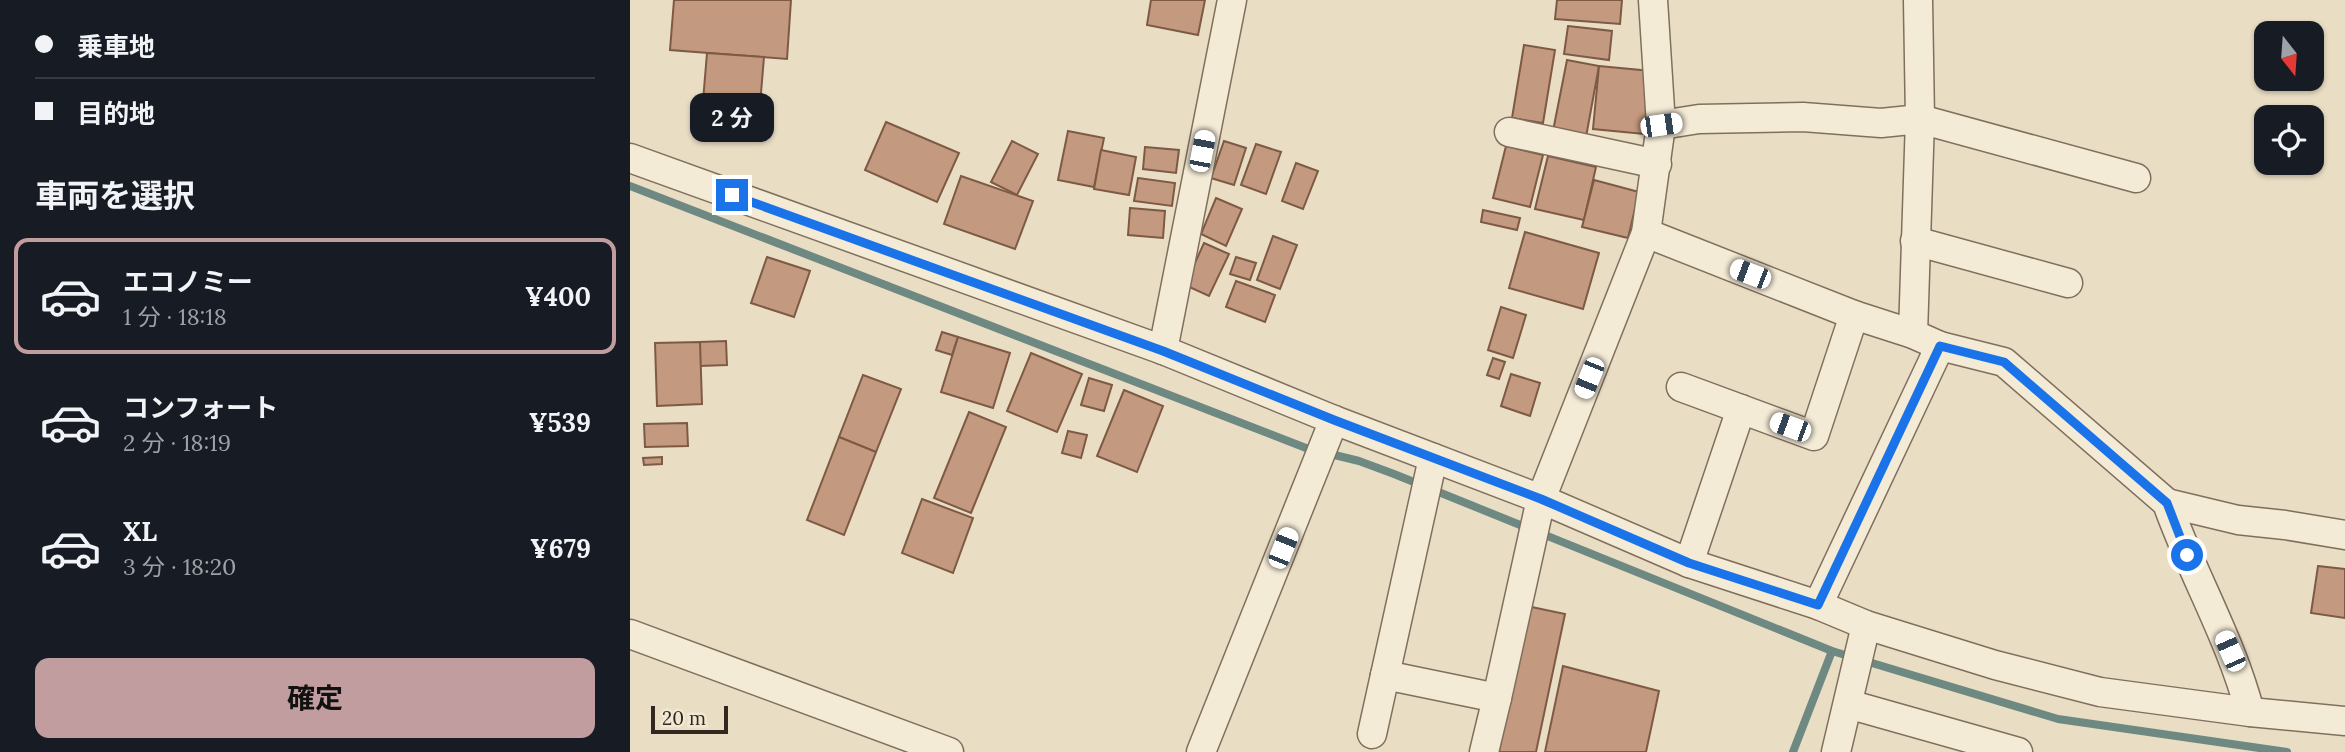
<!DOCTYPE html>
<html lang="ja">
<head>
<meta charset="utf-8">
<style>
	:root { --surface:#171b24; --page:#242831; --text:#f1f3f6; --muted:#9ea1a6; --line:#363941; --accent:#c29da0 }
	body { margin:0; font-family:Lora,"Noto Sans JP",serif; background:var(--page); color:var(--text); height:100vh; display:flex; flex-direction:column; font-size:26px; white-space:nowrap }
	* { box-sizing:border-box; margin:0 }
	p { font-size:23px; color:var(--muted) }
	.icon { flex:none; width:38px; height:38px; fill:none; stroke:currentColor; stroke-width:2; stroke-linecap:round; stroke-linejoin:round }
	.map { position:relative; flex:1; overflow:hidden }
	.panel { display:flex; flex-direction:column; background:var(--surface); width:630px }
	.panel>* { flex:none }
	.guide { display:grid; align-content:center; height:154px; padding:0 35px; background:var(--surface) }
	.needle { width:46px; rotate:163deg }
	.controls { position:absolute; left:1624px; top:21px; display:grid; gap:14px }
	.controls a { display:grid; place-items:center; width:70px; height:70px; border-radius:14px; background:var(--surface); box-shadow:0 2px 5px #0004; font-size:35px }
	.scale { position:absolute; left:21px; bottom:18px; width:77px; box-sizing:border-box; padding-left:7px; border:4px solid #33281f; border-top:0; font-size:19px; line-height:24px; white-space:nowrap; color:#33281f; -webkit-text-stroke:5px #f1e8d3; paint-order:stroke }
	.end { position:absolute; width:32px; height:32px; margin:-16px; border:9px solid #1a73e8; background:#fff; box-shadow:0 0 0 4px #fff }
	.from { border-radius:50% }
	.bubble { position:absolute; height:49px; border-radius:14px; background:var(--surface); box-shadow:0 2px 5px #0004; font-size:23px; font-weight:700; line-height:49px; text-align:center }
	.car { position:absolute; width:21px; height:42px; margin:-21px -10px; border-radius:9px; box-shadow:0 0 5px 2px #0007; background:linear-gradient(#fff 24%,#345 0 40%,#fff 0 76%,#345 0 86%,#fff 0) }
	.guide b { display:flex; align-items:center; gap:24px; height:66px; font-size:26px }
	.guide b+b { border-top:2px solid var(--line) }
	.guide i { width:18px; height:18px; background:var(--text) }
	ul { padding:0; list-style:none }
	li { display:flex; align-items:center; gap:21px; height:116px; margin:0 14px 10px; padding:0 21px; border:4px solid transparent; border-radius:14px }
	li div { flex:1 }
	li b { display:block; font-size:26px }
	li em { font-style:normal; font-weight:700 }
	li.on { border-color:var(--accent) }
	li>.icon { width:63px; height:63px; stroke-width:1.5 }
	h2 { padding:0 35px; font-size:32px; line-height:84px }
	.cta { display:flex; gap:14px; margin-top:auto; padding:14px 35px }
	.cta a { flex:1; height:80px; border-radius:14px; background:var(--accent); color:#111; font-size:28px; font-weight:700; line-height:80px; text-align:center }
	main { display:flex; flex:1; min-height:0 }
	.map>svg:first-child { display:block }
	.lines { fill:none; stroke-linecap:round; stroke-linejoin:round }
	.stream { stroke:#6e8982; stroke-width:8 }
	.building { fill:#c3997f; stroke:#7e5a45; stroke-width:2 }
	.minor-casing { stroke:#816f5d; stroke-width:31 }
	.minor { stroke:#f4ebd7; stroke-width:28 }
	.route { stroke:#1a73e8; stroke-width:9 }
</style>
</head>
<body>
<main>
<section class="panel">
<div class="guide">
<b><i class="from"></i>乗車地</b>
<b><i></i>目的地</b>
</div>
<h2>車両を選択</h2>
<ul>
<li class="on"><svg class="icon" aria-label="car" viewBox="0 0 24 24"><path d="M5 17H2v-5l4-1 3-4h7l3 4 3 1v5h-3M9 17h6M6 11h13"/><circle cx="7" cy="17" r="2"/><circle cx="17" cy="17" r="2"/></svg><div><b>エコノミー</b><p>1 分 · 18:18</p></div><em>¥400</em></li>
<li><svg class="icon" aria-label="car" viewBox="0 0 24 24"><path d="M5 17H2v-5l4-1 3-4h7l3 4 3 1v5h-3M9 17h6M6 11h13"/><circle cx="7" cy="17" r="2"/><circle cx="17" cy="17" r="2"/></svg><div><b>コンフォート</b><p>2 分 · 18:19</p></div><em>¥539</em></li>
<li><svg class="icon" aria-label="car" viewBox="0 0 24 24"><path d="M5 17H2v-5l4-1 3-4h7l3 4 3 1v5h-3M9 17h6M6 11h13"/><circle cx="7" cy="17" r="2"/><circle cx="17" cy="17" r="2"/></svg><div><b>XL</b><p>3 分 · 18:20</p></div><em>¥679</em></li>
</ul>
<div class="cta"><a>確定</a></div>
</section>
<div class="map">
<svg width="1715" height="752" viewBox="0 0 1715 752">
	<rect width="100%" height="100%" fill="#e9ddc4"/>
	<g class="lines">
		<g class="stream">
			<polyline points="0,186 676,448 729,461 764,474 1202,651 1428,719 1657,752"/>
			<polyline points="1163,752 1202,651"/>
		</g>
	</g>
	<g class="building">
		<polygon points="44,0 161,0 157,59 40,50"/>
		<polygon points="521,0 575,0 568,35 517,25"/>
		<polygon points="927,0 992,0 990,24 925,19"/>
		<polygon points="938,26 982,31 979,60 934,54"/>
		<polygon points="894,45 925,50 913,123 882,118"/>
		<polygon points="77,53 134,57 130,105 73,101"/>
		<polygon points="937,60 969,66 956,137 923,131"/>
		<polygon points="969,66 1021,71 1014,134 963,129"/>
		<polygon points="256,122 329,153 307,202 235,170"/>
		<polygon points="438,131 474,138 464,187 428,180"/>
		<polygon points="382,141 408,154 387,195 361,182"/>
		<polygon points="594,141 616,148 604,185 581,178"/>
		<polygon points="626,144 651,152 636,194 611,185"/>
		<polygon points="876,146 913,155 900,207 863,198"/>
		<polygon points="515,147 549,150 546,173 513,169"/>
		<polygon points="471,150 506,157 499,195 464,189"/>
		<polygon points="918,156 966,167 954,220 905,209"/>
		<polygon points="666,163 688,171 673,209 652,201"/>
		<polygon points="331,176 403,201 385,249 314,224"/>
		<polygon points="508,178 545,183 542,206 504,201"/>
		<polygon points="964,180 1009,192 998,238 952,227"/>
		<polygon points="586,198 612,209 596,246 571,234"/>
		<polygon points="500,208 535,211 533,238 498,235"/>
		<polygon points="853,210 890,218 887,230 851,222"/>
		<polygon points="895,232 969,253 953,309 879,288"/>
		<polygon points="643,236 667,245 650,289 627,280"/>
		<polygon points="574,243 599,254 579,296 555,285"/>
		<polygon points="137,257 180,271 164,317 121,303"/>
		<polygon points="606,257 626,263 620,280 600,274"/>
		<polygon points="606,281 645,295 635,322 596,307"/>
		<polygon points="871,307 896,315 883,358 858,350"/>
		<polygon points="312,332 328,337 322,355 306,350"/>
		<polygon points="328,337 380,353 363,408 311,392"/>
		<polygon points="96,341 97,365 70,366 70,342"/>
		<polygon points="70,342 72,404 27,406 25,343"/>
		<polygon points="401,353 452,374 427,432 377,411"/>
		<polygon points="863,358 875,362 869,379 857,375"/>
		<polygon points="881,374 910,383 900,416 871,406"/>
		<polygon points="233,375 271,389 246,452 209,437"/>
		<polygon points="459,378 482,385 474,411 451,405"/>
		<polygon points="494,390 533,406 507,472 467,456"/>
		<polygon points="339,412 376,427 341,513 304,498"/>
		<polygon points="57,423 58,446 15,447 14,424"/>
		<polygon points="438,431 457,435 451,458 432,453"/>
		<polygon points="209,437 246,452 214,535 177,520"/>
		<polygon points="32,457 32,464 14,465 13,458"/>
		<polygon points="292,499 343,518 323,573 272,553"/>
		<polygon points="1688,566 1715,569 1715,618 1681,613"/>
		<polygon points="897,606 935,614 906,752 869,752"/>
		<polygon points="933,666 1029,691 1016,752 915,752"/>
	</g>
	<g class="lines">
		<g class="minor-casing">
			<g id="minor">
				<polyline points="1031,125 1069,119 1173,117 1251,123 1290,119 1506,178"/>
				<polyline points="879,132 1027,164"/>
				<polyline points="0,158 533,350 704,420 911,499 1059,563 1188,605 1236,625 1365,665 1470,692 1620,712 1715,721"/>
				<path d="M 1016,233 L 1224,315 L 1283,334 L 1310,346 L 1374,362 L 1537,503 C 1562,574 1601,639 1620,712"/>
				<polyline points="1285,241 1438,283"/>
				<polyline points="1283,334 1290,119 1288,0"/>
				<polyline points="533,350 602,0"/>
				<polyline points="1051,387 1184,436 1224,315"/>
				<polyline points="1537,503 1608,520 1655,525 1715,535"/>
				<polyline points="1059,563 1111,409"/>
				<polyline points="1188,605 1310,346"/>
				<polyline points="0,634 319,752"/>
				<polyline points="755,675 867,698 911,499 1016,233 1031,125 1023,0"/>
				<polyline points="1218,704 1388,752"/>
				<polyline points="742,734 803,458"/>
				<polyline points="571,752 704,420"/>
				<polyline points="854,752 867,698"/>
				<polyline points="1206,752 1236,625"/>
			</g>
		</g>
		<use href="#minor" class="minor"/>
	</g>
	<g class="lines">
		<polyline class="route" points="102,195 533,351 704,420 911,499 1059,563 1188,605 1310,346 1374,362 1537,503 1557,555"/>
	</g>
</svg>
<div class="controls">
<a><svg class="needle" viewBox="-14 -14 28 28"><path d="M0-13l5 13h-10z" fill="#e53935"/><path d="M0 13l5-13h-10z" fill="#9ea1a6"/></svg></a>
<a><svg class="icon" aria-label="locate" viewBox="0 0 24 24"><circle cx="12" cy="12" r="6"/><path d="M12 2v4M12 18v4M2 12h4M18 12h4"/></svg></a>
</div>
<div class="scale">20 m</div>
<i class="end from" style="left:1557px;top:555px"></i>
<i class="end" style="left:102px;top:195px"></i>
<div class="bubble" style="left:60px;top:93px;width:84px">2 分</div>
<i class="car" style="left:1031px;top:125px;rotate:82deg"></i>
<i class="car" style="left:572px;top:151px;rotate:11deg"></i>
<i class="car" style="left:1120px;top:274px;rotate:291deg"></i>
<i class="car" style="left:959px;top:378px;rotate:202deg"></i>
<i class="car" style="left:1160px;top:427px;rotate:290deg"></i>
<i class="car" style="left:653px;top:548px;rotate:22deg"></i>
<i class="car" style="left:1600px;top:651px;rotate:336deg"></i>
</div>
</main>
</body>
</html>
